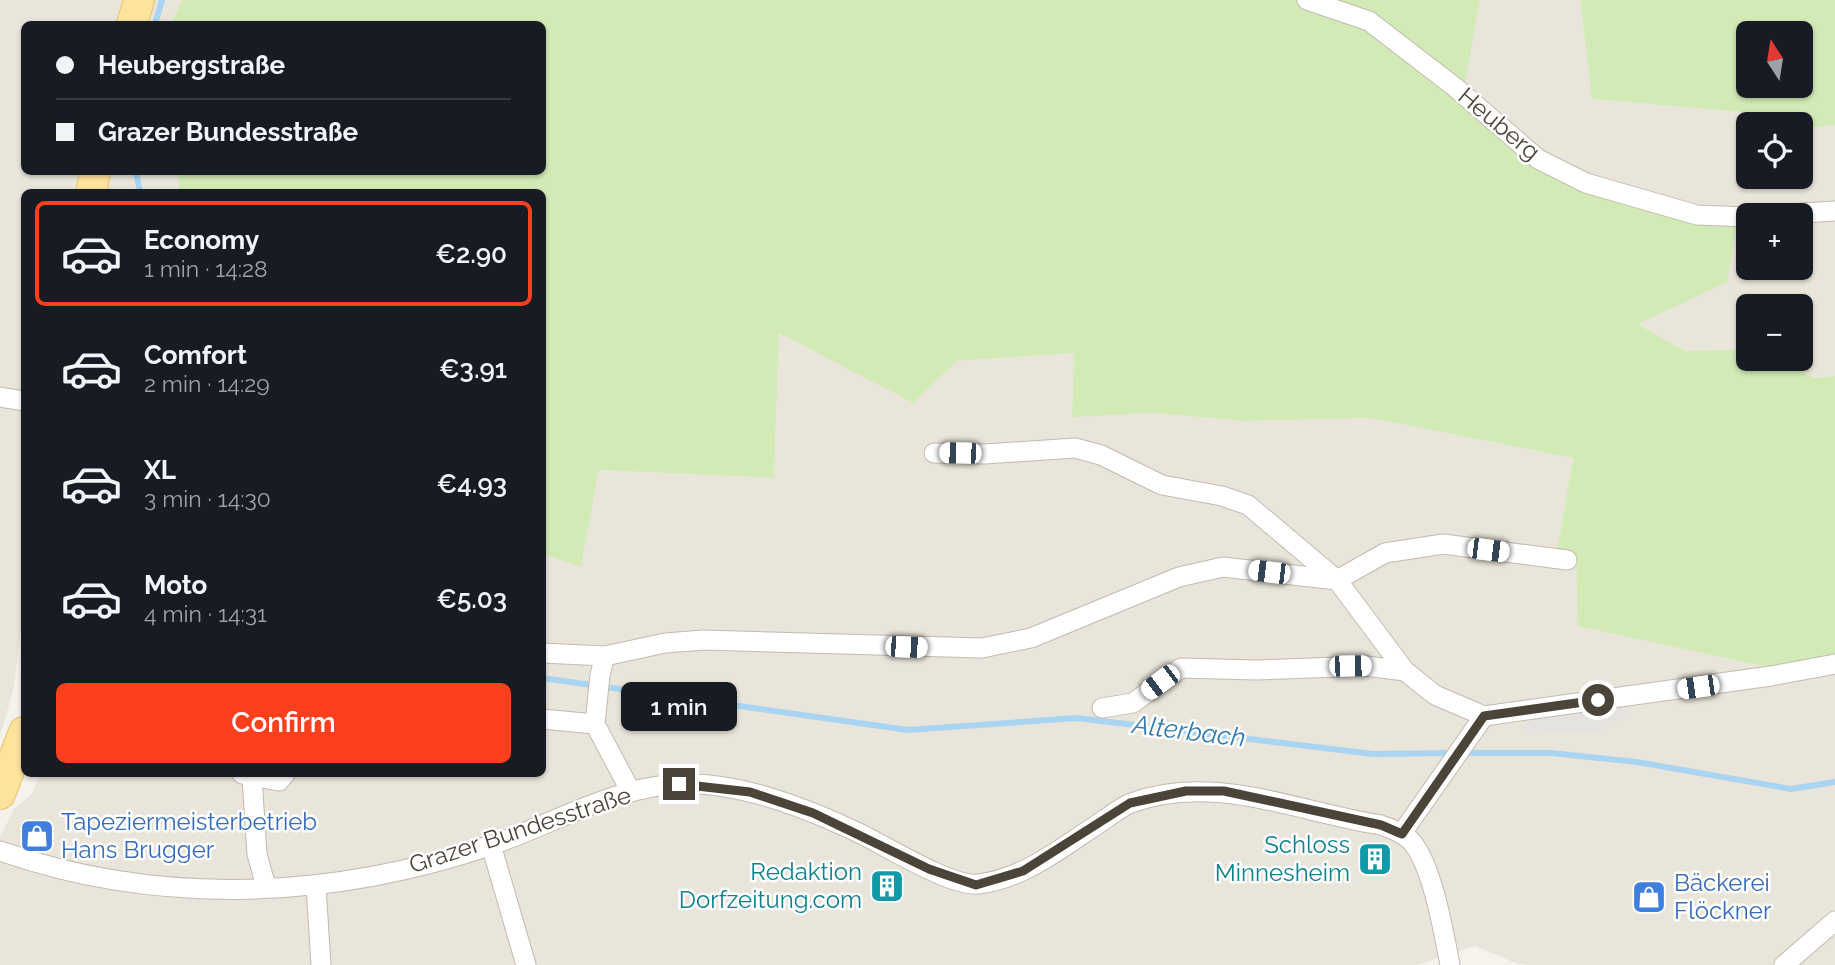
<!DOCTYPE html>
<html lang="en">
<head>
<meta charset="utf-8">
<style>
	:root { --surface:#171b24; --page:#20242c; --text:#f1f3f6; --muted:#9ea1a6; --line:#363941; --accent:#fc3f1d }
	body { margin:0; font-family:Raleway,sans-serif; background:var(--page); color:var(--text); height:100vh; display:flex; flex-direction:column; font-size:26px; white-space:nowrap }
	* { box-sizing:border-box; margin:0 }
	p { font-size:23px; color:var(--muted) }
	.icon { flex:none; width:38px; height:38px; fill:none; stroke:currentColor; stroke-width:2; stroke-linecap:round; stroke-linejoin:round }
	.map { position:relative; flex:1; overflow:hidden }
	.details { position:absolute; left:21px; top:189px; width:525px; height:588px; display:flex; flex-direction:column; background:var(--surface); border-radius:10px; box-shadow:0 2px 5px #0004 }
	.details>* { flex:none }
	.top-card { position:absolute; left:21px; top:21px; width:525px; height:154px; border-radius:10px; box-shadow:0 2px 5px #0004; display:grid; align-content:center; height:154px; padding:0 35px; background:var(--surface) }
	.needle { width:46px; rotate:348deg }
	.buttons { position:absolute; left:1736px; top:21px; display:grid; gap:14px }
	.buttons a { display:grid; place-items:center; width:77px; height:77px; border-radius:10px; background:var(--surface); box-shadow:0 2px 5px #0004; font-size:35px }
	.end { position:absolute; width:32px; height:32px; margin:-16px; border:9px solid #4b4439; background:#fff; box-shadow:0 0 0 4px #fff }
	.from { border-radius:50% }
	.bubble { position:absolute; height:49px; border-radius:10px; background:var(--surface); box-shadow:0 2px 5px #0004; font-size:23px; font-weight:600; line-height:49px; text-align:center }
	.car { position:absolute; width:21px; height:42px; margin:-21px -10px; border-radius:9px; box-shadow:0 0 5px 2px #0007; background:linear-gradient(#fff 24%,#345 0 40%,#fff 0 76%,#345 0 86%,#fff 0) }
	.top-card b { display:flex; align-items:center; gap:24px; height:66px; font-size:26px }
	.top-card b+b { border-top:2px solid var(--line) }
	.top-card i { width:18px; height:18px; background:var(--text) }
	ul { padding:12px 0 0; list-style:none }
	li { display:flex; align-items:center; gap:21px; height:105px; margin:0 14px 10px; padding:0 21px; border:4px solid transparent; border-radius:10px }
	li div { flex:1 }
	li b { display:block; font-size:26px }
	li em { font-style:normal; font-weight:600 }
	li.on { border-color:var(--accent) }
	li>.icon { width:63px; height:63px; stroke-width:1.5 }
	.cta { display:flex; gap:14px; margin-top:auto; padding:14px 35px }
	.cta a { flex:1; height:80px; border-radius:10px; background:var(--accent); color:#fff; font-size:28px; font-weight:600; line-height:80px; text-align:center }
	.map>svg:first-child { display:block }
	.residential { fill:#eae5da; fill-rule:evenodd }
	.green { fill:#d2eab5; fill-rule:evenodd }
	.parking { fill:#e5e3e0 }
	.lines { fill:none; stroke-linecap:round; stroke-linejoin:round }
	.stream { stroke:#a9d4f2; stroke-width:6 }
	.street-casing { stroke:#c2bbae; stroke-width:21 }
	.primary-casing { stroke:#e6c16a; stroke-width:32 }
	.street { stroke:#fff; stroke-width:19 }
	.primary { stroke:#ffe39c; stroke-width:30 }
	.route { stroke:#4b4439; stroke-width:9 }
	.labels { text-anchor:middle; stroke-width:5; stroke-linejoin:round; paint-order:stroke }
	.street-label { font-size:24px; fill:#4b4439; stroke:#fff }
	.shop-label { font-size:24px; fill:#366cbe; stroke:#fff; text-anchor:start }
	.culture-label { font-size:24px; fill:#0d838f; stroke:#fff; text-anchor:end }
	.water-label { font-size:26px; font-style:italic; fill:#2e7ab2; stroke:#fff }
</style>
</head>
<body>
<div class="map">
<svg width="1835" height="965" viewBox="0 0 1835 965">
	<rect width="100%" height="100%" fill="#f6f3ec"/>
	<g class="residential">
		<polygon points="0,0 122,0 115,24 24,24 24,172 78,172 73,192 24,192 24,600 14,687 0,736"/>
		<polygon points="155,0 182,0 171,24 148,24"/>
		<path d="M 1480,0 L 1580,0 L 1592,99 L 1753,113 L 1756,124 L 1748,124 L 1748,177 L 1801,177 L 1801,129 L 1835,125 L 1835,376 L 1815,378 L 1774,359 L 1801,359 L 1801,306 L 1748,306 L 1748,349 L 1685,351 L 1637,323 L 1727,282 L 1461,100 ZM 1748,215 L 1801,215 L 1801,268 L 1748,268 Z"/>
		<polygon points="109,172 178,172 179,192 105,192"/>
		<polygon points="779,333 913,403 957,361 1074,353 1072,416 1152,413 1246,421 1371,418 1573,458 1557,552 1576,554 1835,657 1835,965 1531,965 1518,964 1475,946 1417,965 0,965 0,837 14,809 31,795 41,774 542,774 543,554 581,567 599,470 774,478"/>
	</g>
	<g class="green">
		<polygon points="182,0 1480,0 1462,100 1532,160 1737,222 1727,282 1638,324 1685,351 1748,349 1748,359 1774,359 1815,378 1835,376 1835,657 1777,669 1578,626 1576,554 1557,552 1573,458 1371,418 1245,421 1152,413 1072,417 1074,353 957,361 913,403 779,333 774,478 599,470 581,567 543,554 542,192 179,192 178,172 542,172 542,24 171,24"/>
		<path d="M 1580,0 L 1835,0 L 1835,125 L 1801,129 L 1801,124 L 1756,124 L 1753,113 L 1592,99 ZM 1748,33 L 1801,33 L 1801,86 L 1748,86 Z"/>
	</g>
	<polygon class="parking" points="1624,697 1628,714 1601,732 1524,734 1521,711"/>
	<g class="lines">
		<g class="stream">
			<polyline points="155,24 162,0"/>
			<polyline points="136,172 140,192"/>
			<polyline points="542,678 908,730 1077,718 1373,754 1452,753"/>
			<polyline points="1462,753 1551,753 1637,762 1791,789 1835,782"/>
		</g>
		<g class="street-casing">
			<g id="street">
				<polyline points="1307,0 1369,21 1456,88 1538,159 1586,183 1697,215 1748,217"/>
				<polyline points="1771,215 1835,211"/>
				<polyline points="0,397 24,401"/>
				<polyline points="934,453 985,454 1075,448 1101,455 1162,485 1222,496 1248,505 1337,580 1405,671 1435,695 1484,716"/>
				<polyline points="1337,580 1385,553 1443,544 1567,560"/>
				<polyline points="542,653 605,656 665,643 704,640 982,648 1031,638 1179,577 1223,567 1337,580"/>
				<polyline points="605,656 600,675 595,724 631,792"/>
				<polyline points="1102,708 1133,703 1181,668 1256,670 1366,666 1405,671"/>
				<polyline points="542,719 595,724"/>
				<polyline points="242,774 279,781 285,774"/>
				<polyline points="252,777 257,854 266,887"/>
				<polyline points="1402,833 1484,716 1771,676 1835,664"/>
				<polyline points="491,845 526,965"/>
				<path d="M 0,851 C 160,907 333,899 492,845 C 552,824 614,787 678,784 C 738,781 806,808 859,833 C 886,846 951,887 978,884 C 1024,879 1064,846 1101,822 C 1110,816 1121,807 1131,803 C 1213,772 1300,813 1381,825 C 1391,829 1402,832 1410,840 C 1432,862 1444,934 1450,965"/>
				<polyline points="316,886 321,965"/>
				<polyline points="1784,965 1835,921"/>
			</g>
		</g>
		<g class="primary-casing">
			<g id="primary">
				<polyline points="132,24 139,0"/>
				<polyline points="91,192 95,172"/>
				<polyline points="0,794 24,732"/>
			</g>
		</g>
		<use href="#street" class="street"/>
		<use href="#primary" class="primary"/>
	</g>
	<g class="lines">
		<polyline class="route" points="679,784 750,792 813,813 929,869 976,885 1023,871 1130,803 1186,791 1224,791 1381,825 1402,834 1484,716 1598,700"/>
	</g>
	<defs>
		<g id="shop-square" transform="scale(1.75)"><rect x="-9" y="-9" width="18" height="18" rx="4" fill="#3f7fe0" stroke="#fff"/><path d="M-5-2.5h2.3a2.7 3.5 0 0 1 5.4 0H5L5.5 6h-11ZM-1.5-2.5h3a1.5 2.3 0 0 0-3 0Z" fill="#fff"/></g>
		<g id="building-square" transform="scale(1.75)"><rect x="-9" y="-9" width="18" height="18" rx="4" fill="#0f9aa8" stroke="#fff"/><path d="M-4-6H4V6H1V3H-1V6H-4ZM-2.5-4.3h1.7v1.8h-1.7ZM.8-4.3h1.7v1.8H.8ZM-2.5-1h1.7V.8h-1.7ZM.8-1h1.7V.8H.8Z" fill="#fff"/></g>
	</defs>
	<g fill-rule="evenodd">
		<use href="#shop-square" x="37" y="836"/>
		<use href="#building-square" x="1375" y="859"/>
		<use href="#building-square" x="887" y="886"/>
		<use href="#shop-square" x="1649" y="897"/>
	</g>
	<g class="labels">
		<g class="street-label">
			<text transform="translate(1499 124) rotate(40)" y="8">Heuberg</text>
			<text transform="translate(520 830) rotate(-18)" y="8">Grazer Bundesstraße</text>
		</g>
		<g class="shop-label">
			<text x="61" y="830">Tapeziermeisterbetrieb<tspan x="61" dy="28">Hans Brugger</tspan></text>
			<text x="1674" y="891">Bäckerei<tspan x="1674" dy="28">Flöckner</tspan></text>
		</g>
		<g class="culture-label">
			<text x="1350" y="853">Schloss<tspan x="1350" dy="28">Minnesheim</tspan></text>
			<text x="862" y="880">Redaktion<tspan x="862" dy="28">Dorfzeitung.com</tspan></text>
		</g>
		<g class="water-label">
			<text transform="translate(1189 731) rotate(7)" y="9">Alterbach</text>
		</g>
	</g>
</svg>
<div class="buttons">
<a><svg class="needle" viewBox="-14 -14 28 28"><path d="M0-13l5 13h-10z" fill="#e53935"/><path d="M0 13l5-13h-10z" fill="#9ea1a6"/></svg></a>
<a><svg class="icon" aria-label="locate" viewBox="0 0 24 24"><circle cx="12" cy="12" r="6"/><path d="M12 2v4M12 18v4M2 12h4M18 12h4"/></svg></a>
<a>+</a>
<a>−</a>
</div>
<i class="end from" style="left:1598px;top:700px"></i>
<i class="end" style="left:679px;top:784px"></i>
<div class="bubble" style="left:621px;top:682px;width:116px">1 min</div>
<i class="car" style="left:960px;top:453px;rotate:271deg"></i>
<i class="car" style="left:1488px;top:550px;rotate:97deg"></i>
<i class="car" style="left:1269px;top:572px;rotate:277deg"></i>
<i class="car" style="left:906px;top:647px;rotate:92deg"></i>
<i class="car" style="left:1350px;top:666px;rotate:89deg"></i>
<i class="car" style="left:1160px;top:682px;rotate:233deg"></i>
<i class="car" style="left:1698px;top:687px;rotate:262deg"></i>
<div class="top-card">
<b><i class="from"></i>Heubergstraße</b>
<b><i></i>Grazer Bundesstraße</b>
</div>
<section class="details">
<ul>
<li class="on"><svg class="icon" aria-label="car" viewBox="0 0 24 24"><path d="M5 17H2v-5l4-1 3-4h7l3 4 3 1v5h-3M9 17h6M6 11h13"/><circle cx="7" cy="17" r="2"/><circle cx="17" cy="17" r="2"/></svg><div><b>Economy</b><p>1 min · 14:28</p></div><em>€2.90</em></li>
<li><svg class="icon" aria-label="car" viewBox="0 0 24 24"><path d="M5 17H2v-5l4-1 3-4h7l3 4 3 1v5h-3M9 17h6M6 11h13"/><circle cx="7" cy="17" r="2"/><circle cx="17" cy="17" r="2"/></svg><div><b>Comfort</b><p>2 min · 14:29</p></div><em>€3.91</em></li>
<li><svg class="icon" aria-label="car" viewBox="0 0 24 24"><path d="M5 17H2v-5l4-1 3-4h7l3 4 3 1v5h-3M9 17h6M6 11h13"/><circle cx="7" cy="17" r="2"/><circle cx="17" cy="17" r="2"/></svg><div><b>XL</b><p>3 min · 14:30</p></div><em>€4.93</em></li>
<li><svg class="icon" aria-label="car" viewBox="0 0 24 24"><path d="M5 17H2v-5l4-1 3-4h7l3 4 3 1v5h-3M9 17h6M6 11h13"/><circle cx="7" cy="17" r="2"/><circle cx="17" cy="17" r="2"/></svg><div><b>Moto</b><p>4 min · 14:31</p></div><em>€5.03</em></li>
</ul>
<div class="cta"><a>Confirm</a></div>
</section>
</div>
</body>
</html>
